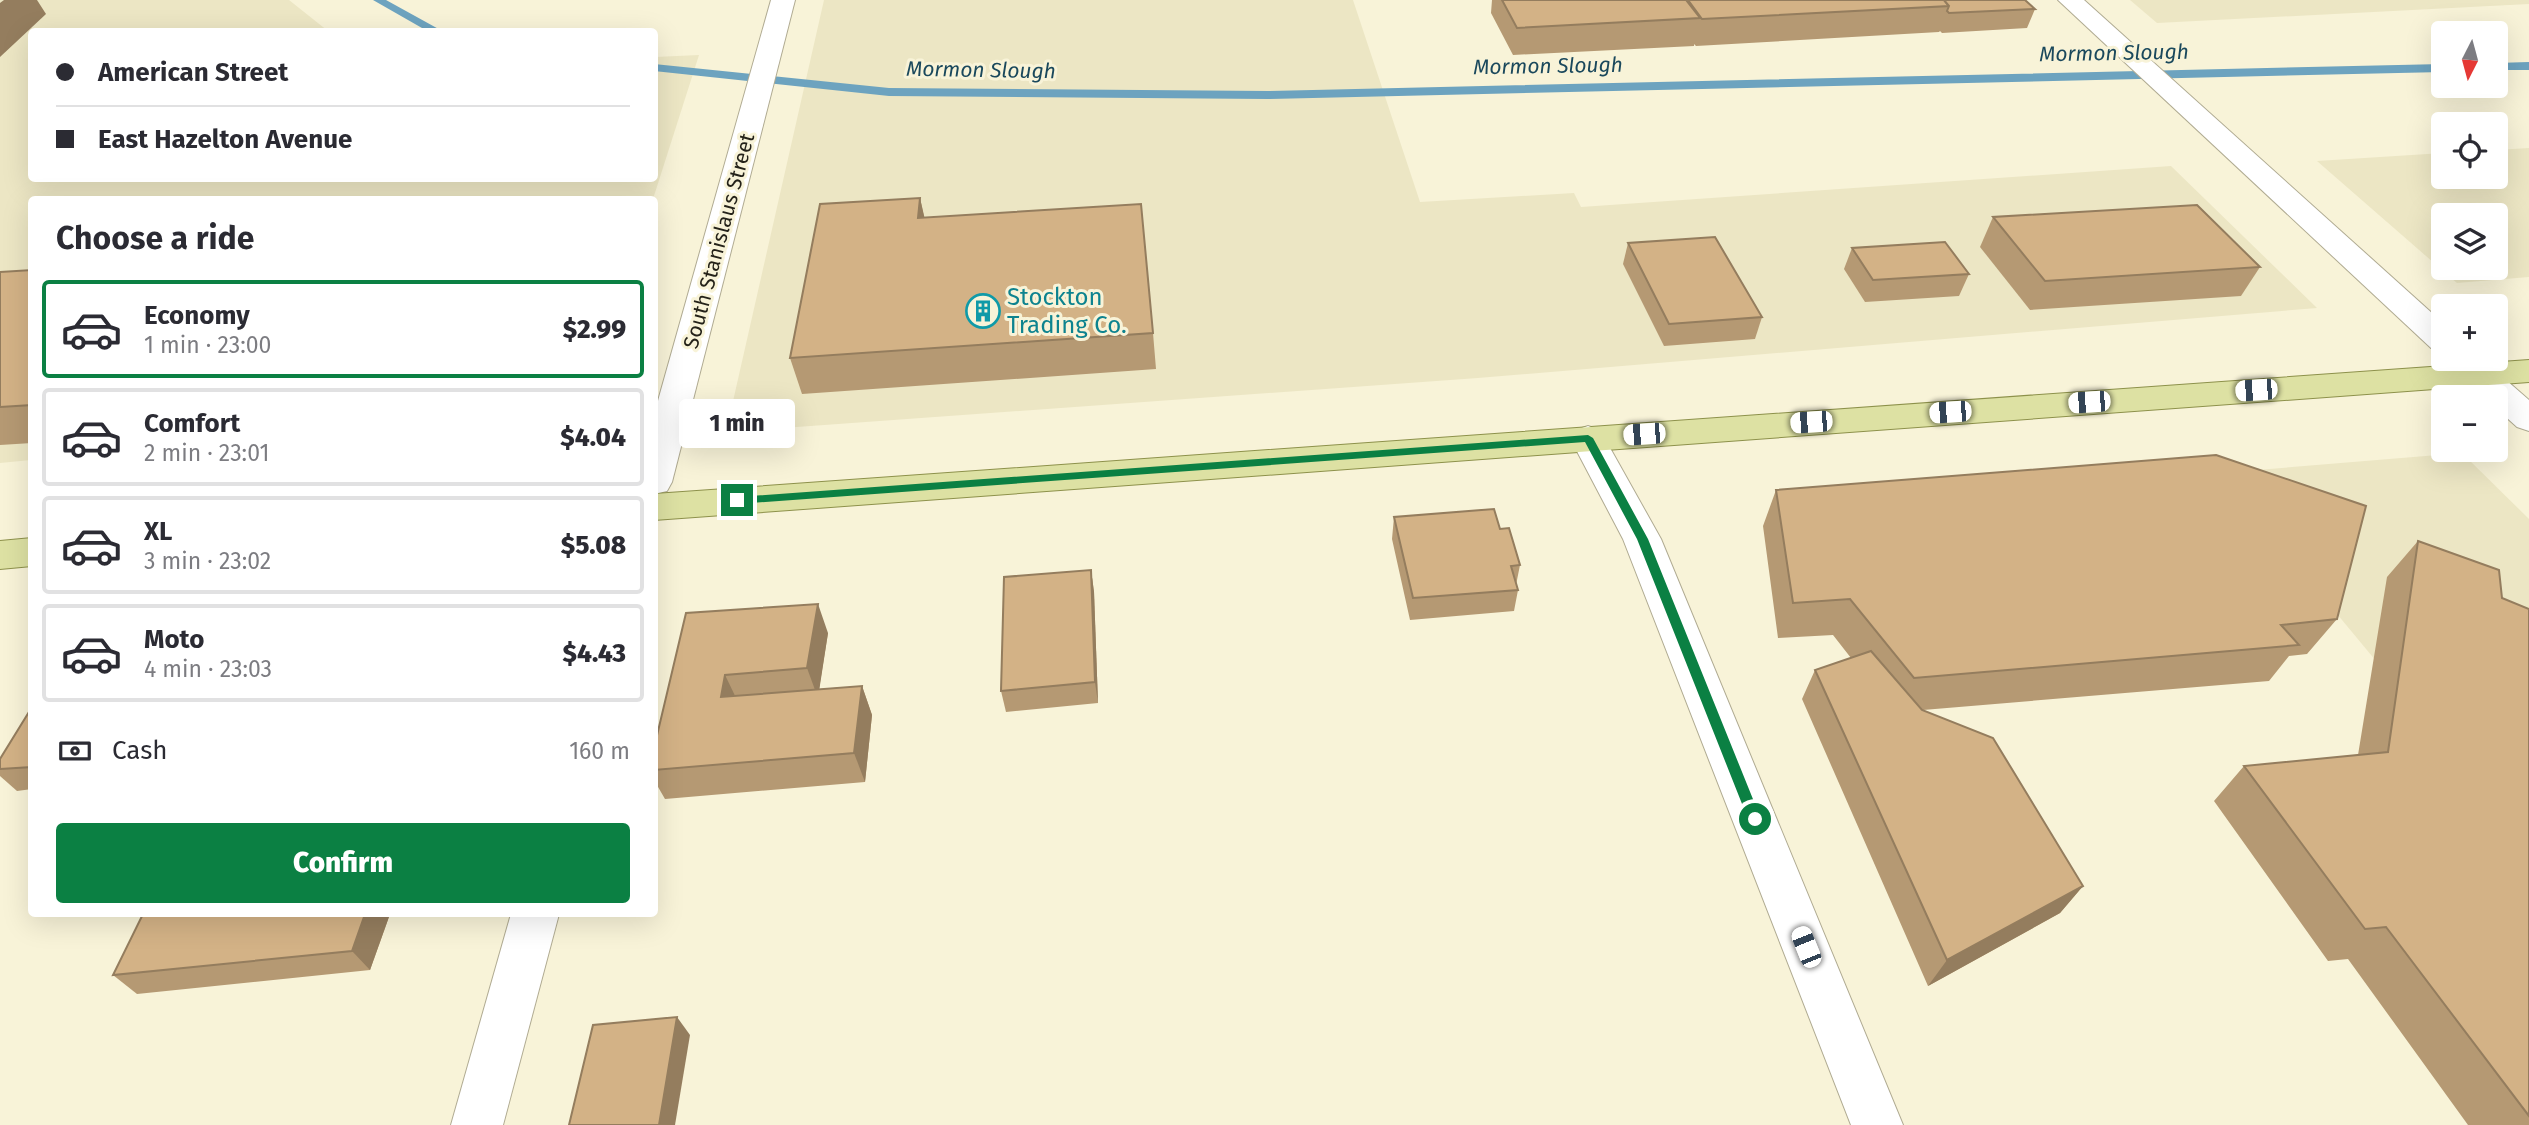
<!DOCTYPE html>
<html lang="en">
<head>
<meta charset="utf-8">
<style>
	:root { --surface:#fff; --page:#f7f7f7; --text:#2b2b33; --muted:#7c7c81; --line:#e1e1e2; --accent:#0b8043 }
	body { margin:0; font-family:"Fira Sans",sans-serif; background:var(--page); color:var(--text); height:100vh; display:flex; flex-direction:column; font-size:26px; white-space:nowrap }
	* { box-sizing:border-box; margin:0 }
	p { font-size:23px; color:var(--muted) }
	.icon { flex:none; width:38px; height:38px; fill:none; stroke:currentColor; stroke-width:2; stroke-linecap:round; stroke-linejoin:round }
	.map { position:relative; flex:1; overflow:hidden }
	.sheet { position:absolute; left:28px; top:196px; width:630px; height:721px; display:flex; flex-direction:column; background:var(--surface); border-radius:7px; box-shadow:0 7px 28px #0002 }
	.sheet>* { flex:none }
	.top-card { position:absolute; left:28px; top:28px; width:630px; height:154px; border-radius:7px; box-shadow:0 7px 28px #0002; display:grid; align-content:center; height:154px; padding:0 28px; background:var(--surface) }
	.needle { width:46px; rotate:186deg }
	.controls { position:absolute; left:2431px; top:21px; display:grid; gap:14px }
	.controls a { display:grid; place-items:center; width:77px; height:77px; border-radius:7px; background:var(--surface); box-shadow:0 7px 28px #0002; font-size:35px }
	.end { position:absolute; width:32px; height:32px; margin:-16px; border:9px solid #0b8043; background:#fff; box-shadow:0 0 0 4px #fff }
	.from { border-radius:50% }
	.bubble { position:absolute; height:49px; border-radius:7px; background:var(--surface); box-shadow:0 7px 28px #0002; font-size:23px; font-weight:800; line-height:49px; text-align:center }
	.car { position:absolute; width:21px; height:42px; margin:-21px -10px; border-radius:9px; box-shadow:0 0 5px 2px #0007; background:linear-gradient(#fff 24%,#345 0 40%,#fff 0 76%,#345 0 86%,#fff 0) }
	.top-card b { display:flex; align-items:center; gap:24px; height:66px; font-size:26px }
	.top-card b+b { border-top:2px solid var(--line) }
	.top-card i { width:18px; height:18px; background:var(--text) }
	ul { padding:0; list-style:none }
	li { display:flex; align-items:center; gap:21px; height:98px; margin:0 14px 10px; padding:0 14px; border:4px solid var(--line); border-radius:7px }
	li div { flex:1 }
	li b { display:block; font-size:26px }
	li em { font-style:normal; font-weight:800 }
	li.current { border-color:var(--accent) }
	li>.icon { width:63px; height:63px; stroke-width:1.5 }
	h2 { padding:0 28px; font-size:32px; line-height:84px }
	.pay { display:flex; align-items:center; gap:18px; height:77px; padding:0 28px; font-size:26px }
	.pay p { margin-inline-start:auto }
	.cta { display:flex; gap:14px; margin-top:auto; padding:14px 28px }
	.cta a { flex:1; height:80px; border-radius:7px; background:var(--accent); color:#fff; font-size:28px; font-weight:800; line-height:80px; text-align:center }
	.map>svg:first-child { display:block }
	.built { fill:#ece6c4; fill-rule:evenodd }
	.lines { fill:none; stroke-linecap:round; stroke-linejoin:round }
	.stream { fill:#6da3bf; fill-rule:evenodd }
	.minor-casing { stroke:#b0ab92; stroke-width:2 }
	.major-casing { stroke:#8d914b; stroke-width:2 }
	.minor { fill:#fff; fill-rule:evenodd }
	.major { fill:#dde1a3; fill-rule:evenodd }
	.wall { fill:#b59973 }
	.shaded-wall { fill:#947d5e }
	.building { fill:#d3b286; stroke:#947d5e; stroke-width:2 }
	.route { fill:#0b8043 }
	.labels { text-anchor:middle; stroke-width:6; stroke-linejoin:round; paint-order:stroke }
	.far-water-label { font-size:21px; font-style:italic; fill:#1a485c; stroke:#f8f3d8 }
	.far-street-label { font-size:21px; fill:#242219; stroke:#f8f3d8 }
	.culture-label { font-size:24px; fill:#0d838f; stroke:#f8f3d8; text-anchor:start }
</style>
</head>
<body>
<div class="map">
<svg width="2529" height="1125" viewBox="0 0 2529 1125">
	<rect width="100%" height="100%" fill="#f8f3d8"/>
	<g class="built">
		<polygon points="0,0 289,0 328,31 32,32 32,178 654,178 655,57 699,55 653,199 32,200 31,460 0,463"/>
		<polygon points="824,0 1353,0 1420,202 1574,193 1581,207 2171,166 2317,308 1478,378 726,432"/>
		<polygon points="2130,0 2529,0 2529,4 2157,23"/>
		<path d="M 2529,148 L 2529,277 L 2457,283 L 2317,161 L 2443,153 L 2443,177 L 2496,177 L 2496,150 ZM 2496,215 L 2496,268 L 2443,268 L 2443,215 Z"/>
		<polygon points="2462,453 2529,519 2529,660 2386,673 2220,473"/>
	</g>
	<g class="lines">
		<g class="stream">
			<polygon points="373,0 386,0 444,32 429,32"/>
			<polygon points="2529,62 2529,70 2496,70 2496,63"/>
			<polygon points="654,64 889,88 1267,91 2443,64 2443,72 1267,99 889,96 654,71"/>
		</g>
		<g class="minor-casing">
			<g id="minor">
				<polygon points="771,0 795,0 672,482 667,491 654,494 654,415"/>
				<polygon points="2058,0 2084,0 2443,323 2443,351 2431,348"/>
				<polygon points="2446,359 2482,359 2529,400 2529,431 2517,427 2496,408 2496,397 2484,397"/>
				<polygon points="1588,426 1600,430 1661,539 1903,1125 1851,1125 1623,539 1570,438 1576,430"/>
				<polygon points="511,914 559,914 503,1125 451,1125"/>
			</g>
		</g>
		<g class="major-casing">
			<g id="major">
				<polygon points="2529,360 2529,382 654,520 654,494"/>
				<polygon points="32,538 32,566 0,569 0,541"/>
			</g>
		</g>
		<use href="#minor" class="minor"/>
		<use href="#major" class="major"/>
	</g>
	<g class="wall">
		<polygon points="1492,0 2025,0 2035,9 2027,28 1942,33 1940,31 1939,32 1696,46 1694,44 1694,46 1513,55 1491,13"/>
		<polygon points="920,198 924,217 1153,333 1156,369 802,394 790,358"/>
		<polygon points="1993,217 2260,267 2241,296 2030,310 1980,247"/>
		<polygon points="1628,243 1762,317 1755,339 1664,346 1623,264"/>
		<polygon points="1852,248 1969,274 1959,296 1865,302 1844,269"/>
		<polygon points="32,270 32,443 0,445 0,272"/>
		<polygon points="1776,490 2337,619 2307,654 2289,656 2269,681 1923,710 2083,886 2060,913 1928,986 1802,699 1815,670 1851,658 1833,635 1778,638 1763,526"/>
		<polygon points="1394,517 1500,529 1520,565 1516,585 1518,590 1514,611 1410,620 1392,539"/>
		<polygon points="2418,541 2502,598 2529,609 2529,1125 2468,1125 2348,959 2328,961 2214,801 2244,766 2358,755 2387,577"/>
		<polygon points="1091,570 1094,592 1098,703 1006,712 1001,691"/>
		<polygon points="686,613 828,633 819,689 862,686 872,715 865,782 665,799 654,780 654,748"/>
		<polygon points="32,707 32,789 17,791 0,776 0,759"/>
		<polygon points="390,914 370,970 137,994 113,975"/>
	</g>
	<g class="shaded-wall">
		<polygon points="4,0 37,0 46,14 0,57 0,3"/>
		<polygon points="920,198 928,233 918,218"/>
		<polygon points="1091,570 1094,592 1098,703 1095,682"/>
		<polygon points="818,604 828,633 818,698 807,668"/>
		<polygon points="725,675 739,704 721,697"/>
		<polygon points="862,686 872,715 865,782 854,753"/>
		<polygon points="2083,886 2060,913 1928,986 1947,960"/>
		<polygon points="365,914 390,914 370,970 352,951"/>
		<polygon points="677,1017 690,1035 675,1125 659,1125"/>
	</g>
	<g class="building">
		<polygon points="1502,0 1686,0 1700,18 1517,28"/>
		<polygon points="1688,0 1944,0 1949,6 1702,19"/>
		<polygon points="1944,0 2025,0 2035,9 1949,13 1947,11 1949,6"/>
		<polygon points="920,198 918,218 1141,204 1153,333 790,358 820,204"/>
		<polygon points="2197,205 2260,267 2045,281 1993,217"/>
		<polygon points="1715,237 1762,317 1669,324 1628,243"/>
		<polygon points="1945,242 1969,274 1873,280 1852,248"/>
		<polygon points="32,270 32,405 0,407 0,272"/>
		<polygon points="2216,455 2366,506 2337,619 2281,625 2299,645 1914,678 1850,599 1793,603 1776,490"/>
		<polygon points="1494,509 1500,529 1509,528 1520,565 1511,566 1518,590 1413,598 1394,517"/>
		<polygon points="2418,541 2499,570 2502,598 2529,609 2529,1116 2386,927 2365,929 2244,766 2388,752"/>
		<polygon points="1091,570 1095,682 1001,691 1004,577"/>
		<polygon points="818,604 807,668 725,675 721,697 862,686 854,753 654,770 654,748 686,613"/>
		<polygon points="1871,651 1922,710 1993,738 2083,886 1947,960 1815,670"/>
		<polygon points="32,707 32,767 0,769 0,759"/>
		<polygon points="143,914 365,914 352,951 113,975"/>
		<polygon points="677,1017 659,1125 569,1125 593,1025"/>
	</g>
	<polygon class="route" points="1588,435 1593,438 1648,539 1761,819 1759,823 1750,823 1748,819 1637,539 1585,442 737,504 732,500 737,497"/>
	<defs>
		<g id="building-ring" transform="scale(1.75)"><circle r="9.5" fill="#f8f3d8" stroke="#0f9aa8" stroke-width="1.5"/><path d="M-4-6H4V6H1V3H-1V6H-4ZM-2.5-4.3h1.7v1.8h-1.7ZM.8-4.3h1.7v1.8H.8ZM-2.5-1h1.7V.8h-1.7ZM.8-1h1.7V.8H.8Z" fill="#0f9aa8"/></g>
	</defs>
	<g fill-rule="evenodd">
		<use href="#building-ring" x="983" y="311"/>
	</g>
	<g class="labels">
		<g class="far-water-label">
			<text transform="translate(2114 53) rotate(-1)" y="7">Mormon Slough</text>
			<text transform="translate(1548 66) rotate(-1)" y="7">Mormon Slough</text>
			<text transform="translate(981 70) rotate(1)" y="7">Mormon Slough</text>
		</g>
		<g class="far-street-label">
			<text transform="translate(719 241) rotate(-75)" y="7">South Stanislaus Street</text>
		</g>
		<g class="culture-label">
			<text x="1007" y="305">Stockton<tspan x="1007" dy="28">Trading Co.</tspan></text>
		</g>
	</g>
</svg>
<div class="controls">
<a><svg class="needle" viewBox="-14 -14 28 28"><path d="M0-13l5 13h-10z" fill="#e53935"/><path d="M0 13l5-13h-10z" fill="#7c7c81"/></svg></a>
<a><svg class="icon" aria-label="locate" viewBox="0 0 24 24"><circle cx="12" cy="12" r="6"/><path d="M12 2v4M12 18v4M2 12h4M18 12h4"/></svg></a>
<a><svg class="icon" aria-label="layers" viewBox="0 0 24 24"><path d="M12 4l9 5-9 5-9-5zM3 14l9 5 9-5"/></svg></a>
<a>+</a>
<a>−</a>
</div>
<i class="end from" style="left:1755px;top:819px"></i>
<i class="end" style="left:737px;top:500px"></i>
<div class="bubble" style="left:679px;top:399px;width:116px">1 min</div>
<i class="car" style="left:2256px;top:390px;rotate:266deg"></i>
<i class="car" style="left:2089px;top:402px;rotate:266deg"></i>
<i class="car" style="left:1950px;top:412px;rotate:266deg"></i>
<i class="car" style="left:1811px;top:422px;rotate:266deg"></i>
<i class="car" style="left:1644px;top:434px;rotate:266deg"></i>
<i class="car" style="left:1806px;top:947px;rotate:338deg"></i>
<div class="top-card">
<b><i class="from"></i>American Street</b>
<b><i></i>East Hazelton Avenue</b>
</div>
<section class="sheet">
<h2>Choose a ride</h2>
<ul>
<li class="current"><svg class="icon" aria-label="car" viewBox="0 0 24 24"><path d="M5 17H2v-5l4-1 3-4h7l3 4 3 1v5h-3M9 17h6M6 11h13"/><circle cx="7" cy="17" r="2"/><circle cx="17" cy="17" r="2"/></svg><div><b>Economy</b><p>1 min · 23:00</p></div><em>$2.99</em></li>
<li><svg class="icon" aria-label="car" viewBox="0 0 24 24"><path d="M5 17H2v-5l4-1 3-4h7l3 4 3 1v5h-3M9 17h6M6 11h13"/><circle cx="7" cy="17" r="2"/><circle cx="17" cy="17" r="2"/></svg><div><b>Comfort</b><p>2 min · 23:01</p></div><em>$4.04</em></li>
<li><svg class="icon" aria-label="car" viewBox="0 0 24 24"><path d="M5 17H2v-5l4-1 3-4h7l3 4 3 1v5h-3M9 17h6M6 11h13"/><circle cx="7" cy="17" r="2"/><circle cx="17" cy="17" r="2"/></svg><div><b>XL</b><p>3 min · 23:02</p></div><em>$5.08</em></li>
<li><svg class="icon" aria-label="car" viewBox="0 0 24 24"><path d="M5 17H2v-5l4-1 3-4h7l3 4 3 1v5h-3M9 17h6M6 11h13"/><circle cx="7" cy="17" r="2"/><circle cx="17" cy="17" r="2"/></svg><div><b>Moto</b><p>4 min · 23:03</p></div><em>$4.43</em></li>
</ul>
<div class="pay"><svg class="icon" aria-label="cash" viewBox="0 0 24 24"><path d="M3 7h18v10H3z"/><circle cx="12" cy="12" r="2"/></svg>Cash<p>160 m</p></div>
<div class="cta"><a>Confirm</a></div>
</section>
</div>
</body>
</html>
